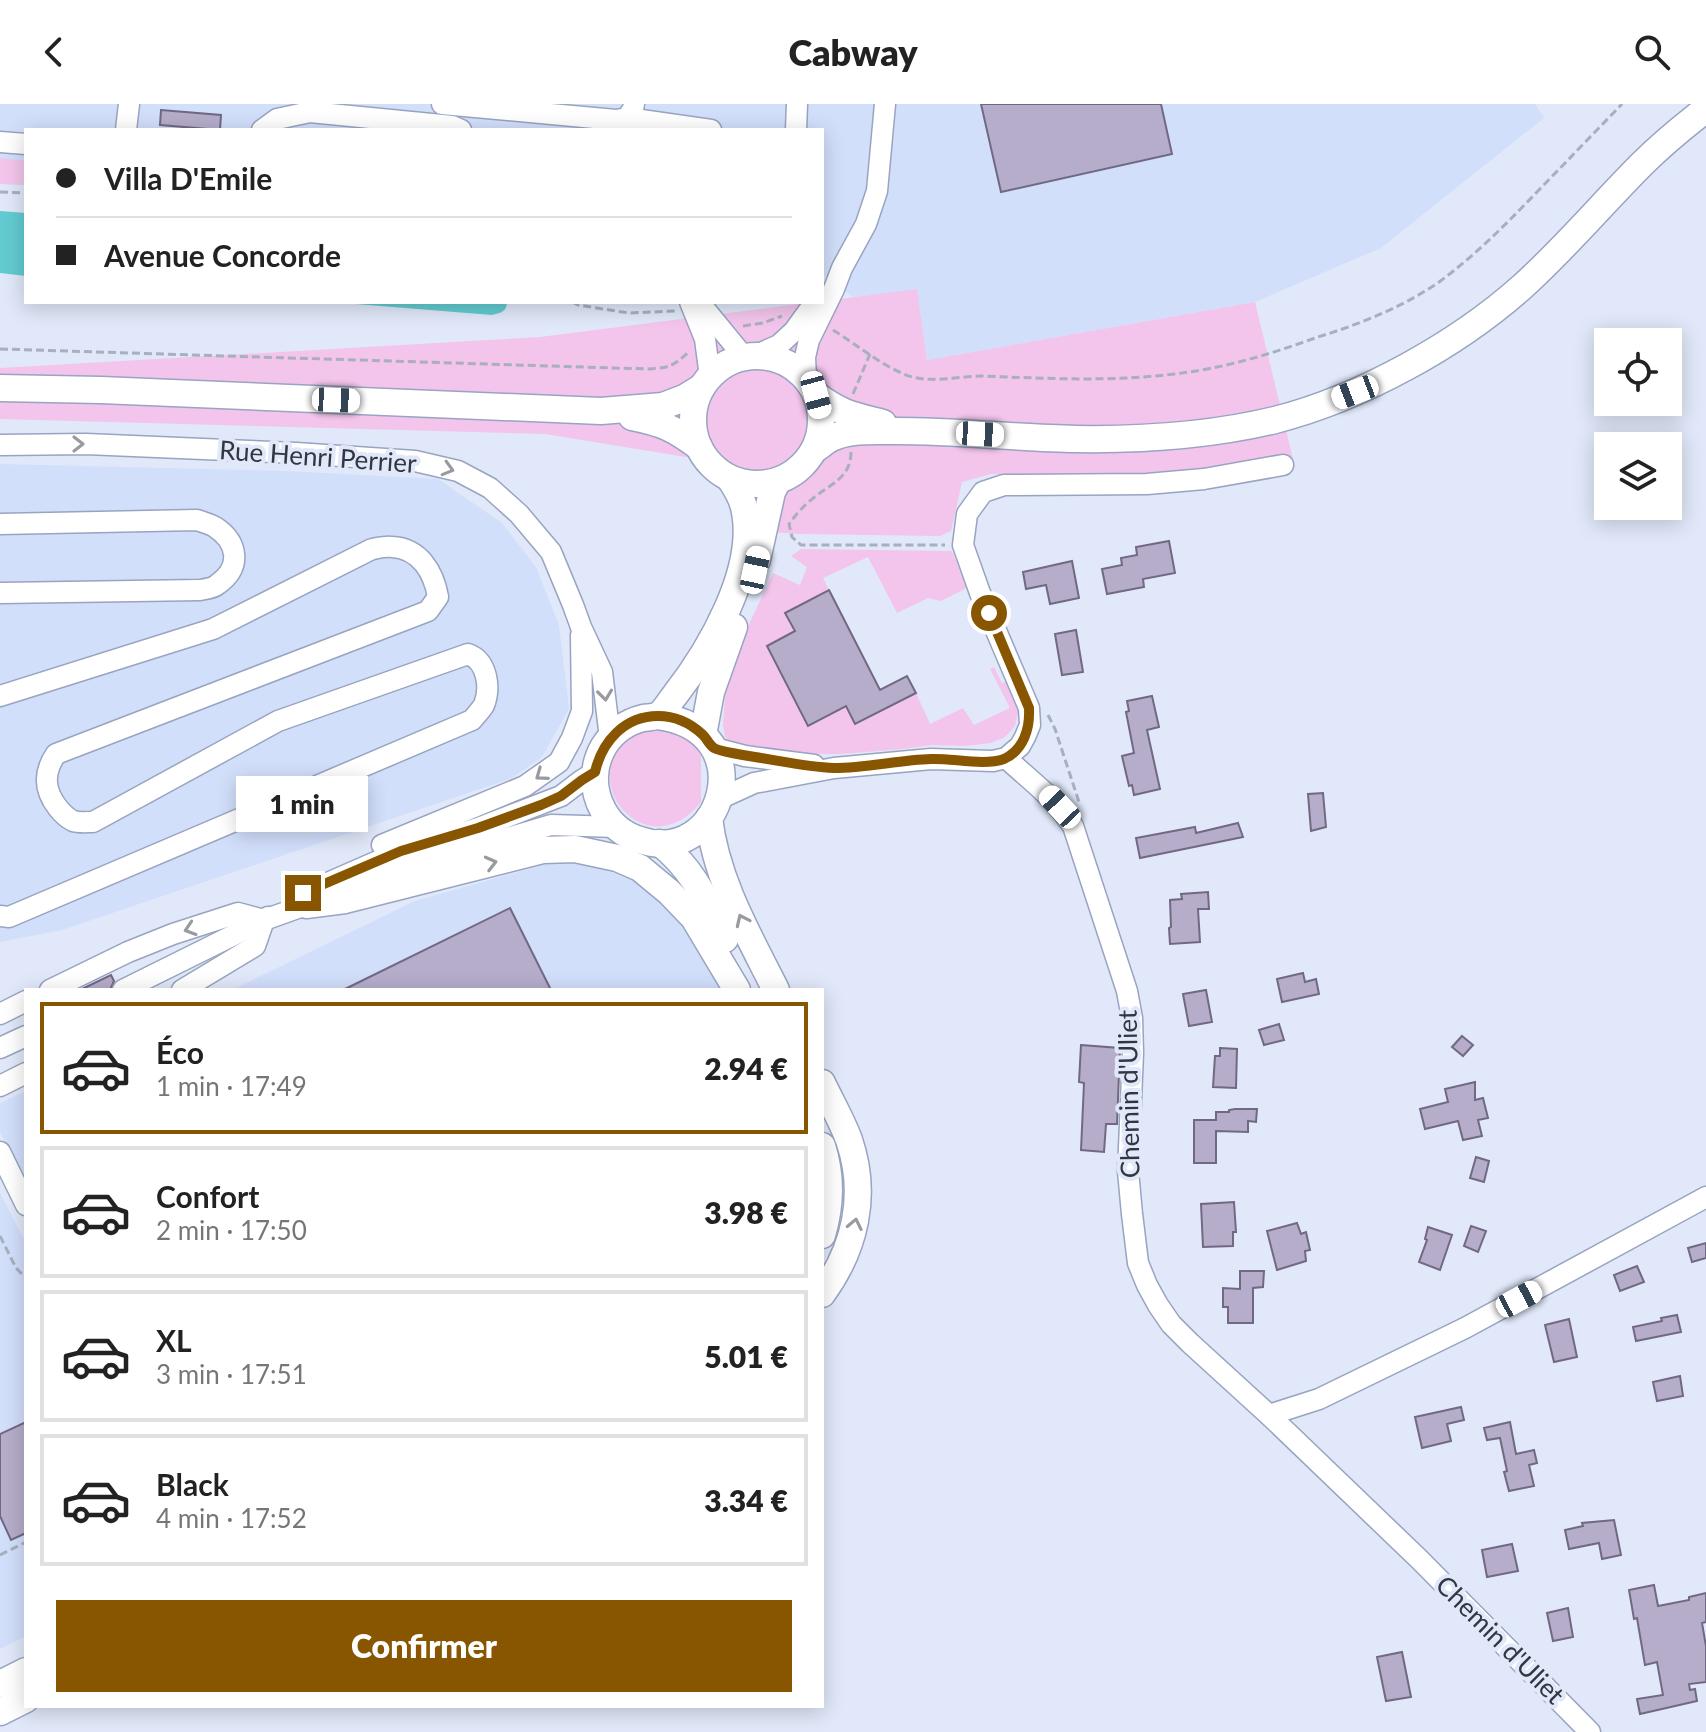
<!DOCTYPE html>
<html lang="fr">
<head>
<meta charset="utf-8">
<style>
	:root { --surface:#fff; --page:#f6f6f6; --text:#222; --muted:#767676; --line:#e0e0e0; --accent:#850 }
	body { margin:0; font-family:Lato,sans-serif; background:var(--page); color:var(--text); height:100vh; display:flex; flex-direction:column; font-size:30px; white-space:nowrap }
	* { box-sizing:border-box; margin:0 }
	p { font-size:26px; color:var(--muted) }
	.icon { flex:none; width:44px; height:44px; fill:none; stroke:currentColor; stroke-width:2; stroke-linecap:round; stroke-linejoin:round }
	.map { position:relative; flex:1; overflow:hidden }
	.sheet { position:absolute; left:24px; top:884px; width:800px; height:720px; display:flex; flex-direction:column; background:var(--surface); border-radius:0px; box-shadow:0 4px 20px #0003 }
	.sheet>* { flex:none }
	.guide { position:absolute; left:24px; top:24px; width:800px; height:176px; border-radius:0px; box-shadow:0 4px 20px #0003; display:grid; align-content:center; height:176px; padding:0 32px; background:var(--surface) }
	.buttons { position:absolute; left:1594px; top:224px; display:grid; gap:16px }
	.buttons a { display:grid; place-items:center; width:88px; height:88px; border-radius:0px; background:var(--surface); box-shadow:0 4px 20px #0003; font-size:40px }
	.end { position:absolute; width:36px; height:36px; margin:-18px; border:10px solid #850; background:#fff; box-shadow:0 0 0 4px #fff }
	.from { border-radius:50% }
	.bubble { position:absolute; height:56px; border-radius:0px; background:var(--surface); box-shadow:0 4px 20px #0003; font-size:26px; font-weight:800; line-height:56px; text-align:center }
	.car { position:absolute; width:24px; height:48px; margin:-24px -12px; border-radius:10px; box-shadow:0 0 6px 2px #0007; background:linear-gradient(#fff 24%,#345 0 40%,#fff 0 76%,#345 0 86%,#fff 0) }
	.guide b { display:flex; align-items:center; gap:28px; height:76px; font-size:30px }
	.guide b+b { border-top:2px solid var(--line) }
	.guide i { width:20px; height:20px; background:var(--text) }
	ul { padding:14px 0 0; list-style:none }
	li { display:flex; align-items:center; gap:24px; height:132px; margin:0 16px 12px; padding:0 16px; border:4px solid var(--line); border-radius:0px }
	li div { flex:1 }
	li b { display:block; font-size:30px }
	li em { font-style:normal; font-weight:800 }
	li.current { border-color:var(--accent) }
	li>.icon { width:72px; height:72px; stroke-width:1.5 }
	.button { display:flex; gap:16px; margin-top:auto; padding:16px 32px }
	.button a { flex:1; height:92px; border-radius:0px; background:var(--accent); color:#fff; font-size:32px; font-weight:800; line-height:92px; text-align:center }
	header { display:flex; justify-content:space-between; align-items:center; height:104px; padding:0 32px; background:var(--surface); font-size:36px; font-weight:800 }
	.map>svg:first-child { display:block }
	.built { fill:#d2dffb }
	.green { fill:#f3c5ec }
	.water { fill:#62cbd1 }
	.building { fill:#b5adca; stroke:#716984; stroke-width:2 }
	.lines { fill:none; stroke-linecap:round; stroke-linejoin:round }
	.minor-casing { stroke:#98a4c0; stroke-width:23 }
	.major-casing { stroke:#98a4c0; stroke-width:29 }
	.path { stroke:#a8afbe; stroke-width:3; stroke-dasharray:8 4; stroke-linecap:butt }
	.minor { stroke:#fff; stroke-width:20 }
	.major { stroke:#fff; stroke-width:26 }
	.oneway { stroke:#989aa0 }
	.route { stroke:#850; stroke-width:10 }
	.labels { text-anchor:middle; stroke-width:8; stroke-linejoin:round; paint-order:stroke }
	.street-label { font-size:26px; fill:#313641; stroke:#e0e8f9 }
</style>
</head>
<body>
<header><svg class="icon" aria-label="back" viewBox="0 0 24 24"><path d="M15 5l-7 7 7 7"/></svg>Cabway<svg class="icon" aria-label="search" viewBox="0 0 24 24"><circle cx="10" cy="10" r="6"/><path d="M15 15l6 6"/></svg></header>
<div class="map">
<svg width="1706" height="1628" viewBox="0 0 1706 1628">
	<rect width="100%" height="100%" fill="#e0e8f9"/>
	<g class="built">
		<polygon points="0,0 1535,0 1544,14 1381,144 1255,198 927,256 917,186 853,193 822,171 822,26 26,26 26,81 0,80"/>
		<polygon points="0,360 286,367 438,375 502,419 536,463 559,521 569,605 542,653 512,674 62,826 0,838"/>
		<polygon points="554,758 596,762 644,781 668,800 689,828 721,886 232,886 415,797"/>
		<polygon points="26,987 26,1079 0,1028 0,999"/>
		<polygon points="0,1089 26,1139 26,1532 0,1545"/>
	</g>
	<g class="green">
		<polygon points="0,54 26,57 26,81 0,80"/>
		<polygon points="917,185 927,256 1255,198 1295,363 1142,374 991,370 962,378 951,427 940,432 799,430 739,426 732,400 692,354 545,330 0,315 0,264 540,233"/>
		<polygon points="801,445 952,447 967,484 941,497 928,494 897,509 868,453 823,474 829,486 785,509 795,527 767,542 808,621 844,599 855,620 916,589 930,620 963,604 974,621 1010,604 990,565 994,563 1002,579 1008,577 1019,605 1015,622 1005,633 991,639 965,642 932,641 903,645 841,650 795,650 732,641 725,633 723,621 726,582 742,535 773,469 800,481 807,463 791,452"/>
		<path d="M 649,626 L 663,626 L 677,629 L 690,637 L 699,648 L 701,652 L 701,698 C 642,772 560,657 649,626 Z"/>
	</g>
	<g class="water">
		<polygon points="0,107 26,109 26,172 0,169"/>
		<path d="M 331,198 L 507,198 C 507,208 500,209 492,211 Z"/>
	</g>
	<g class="building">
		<polygon points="981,0 1161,0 1172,50 1001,88"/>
		<polygon points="161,6 221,11 220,26 160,21"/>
		<polygon points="1169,437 1175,469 1143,475 1144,483 1107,490 1102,465 1122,461 1121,454 1137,451 1136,443"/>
		<polygon points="1072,457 1079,494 1050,500 1046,481 1026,485 1023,468"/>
		<polygon points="829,486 880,586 907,572 916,589 855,620 846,602 808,622 767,542 795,527 785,509"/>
		<polygon points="1076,526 1083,568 1062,571 1055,530"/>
		<polygon points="1152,592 1159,623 1147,626 1160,685 1134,691 1132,681 1129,682 1122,652 1134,649 1126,608 1129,607 1127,597"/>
		<polygon points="1323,689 1326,723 1311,727 1308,690"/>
		<polygon points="1238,719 1243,733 1140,754 1136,734 1195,723 1196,729"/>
		<polygon points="1208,788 1209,805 1198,805 1200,838 1170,840 1169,824 1171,823 1170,796 1182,795 1181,790"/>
		<polygon points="510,804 551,886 343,886"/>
		<polygon points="1303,869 1305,878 1316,875 1319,890 1282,898 1277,875"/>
		<polygon points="111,871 114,877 110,886 80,886"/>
		<polygon points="1206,886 1212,918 1189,922 1183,890"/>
		<polygon points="1279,920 1284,936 1264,941 1259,926"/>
		<polygon points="1462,932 1473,941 1463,952 1452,943"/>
		<polygon points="1081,941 1120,944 1117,1020 1106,1020 1104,1048 1081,1046 1084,979 1079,978"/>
		<polygon points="1220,944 1237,945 1236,984 1213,983 1215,952 1220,952"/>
		<polygon points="1475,978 1475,996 1483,994 1488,1014 1478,1016 1482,1032 1463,1036 1458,1017 1425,1025 1420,1005 1448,998 1445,985"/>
		<polygon points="1235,1005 1257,1005 1256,1018 1248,1017 1248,1028 1216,1027 1216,1059 1194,1059 1194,1016 1216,1016 1216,1008 1229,1008 1229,1006"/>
		<polygon points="1476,1053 1489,1057 1484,1078 1470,1074"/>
		<polygon points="1234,1098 1236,1128 1233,1128 1233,1142 1203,1143 1201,1100"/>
		<polygon points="1297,1119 1301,1130 1306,1128 1310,1146 1305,1147 1306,1157 1277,1166 1267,1127"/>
		<polygon points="1471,1122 1486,1127 1478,1148 1464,1142"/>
		<polygon points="1428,1123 1452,1131 1440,1166 1419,1158 1427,1136 1425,1135"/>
		<polygon points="1706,1139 1706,1154 1692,1158 1688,1144"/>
		<polygon points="1637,1162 1644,1178 1620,1187 1614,1171"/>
		<polygon points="1240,1167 1264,1167 1263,1183 1253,1184 1253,1219 1228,1219 1228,1203 1223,1203 1223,1184 1240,1185"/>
		<polygon points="1677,1211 1681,1228 1636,1237 1633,1223 1662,1217 1661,1214"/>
		<polygon points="1569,1215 1577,1253 1554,1258 1545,1221"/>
		<polygon points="1680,1272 1683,1292 1657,1297 1653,1278"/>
		<polygon points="1461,1303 1464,1316 1447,1320 1451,1337 1422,1344 1415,1313"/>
		<polygon points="26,1318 26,1429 11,1436 0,1412 0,1330"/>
		<polygon points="1510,1318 1516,1350 1534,1346 1537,1359 1529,1361 1534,1382 1509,1387 1504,1368 1507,1367 1500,1334 1487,1336 1484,1324"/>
		<polygon points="1614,1416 1621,1451 1602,1455 1599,1439 1569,1445 1565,1426 1583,1422 1582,1419"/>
		<polygon points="1512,1440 1518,1467 1487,1473 1482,1446"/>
		<polygon points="1654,1481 1658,1502 1689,1496 1689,1493 1706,1489 1706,1518 1702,1519 1706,1542 1706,1578 1689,1580 1690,1586 1695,1585 1697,1597 1640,1610 1637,1595 1663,1591 1657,1558 1645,1561 1637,1514 1634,1515 1629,1486"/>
		<polygon points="1568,1504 1573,1533 1553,1537 1547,1509"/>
		<polygon points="1402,1548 1411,1593 1386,1597 1377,1553"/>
	</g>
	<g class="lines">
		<g class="minor-casing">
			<g id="minor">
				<polyline points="442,0 616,16 627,14 633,5 634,0"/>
				<polyline points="627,14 711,26"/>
				<polyline points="126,26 129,0"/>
				<polyline points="262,26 277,15 310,8 452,22 461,26"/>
				<polyline points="796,26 797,0"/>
				<polyline points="0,38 26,40"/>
				<polyline points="690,198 705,235 710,273"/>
				<polyline points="699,198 744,253"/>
				<polyline points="754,252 779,241 794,227 815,198"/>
				<polyline points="806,275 805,253 809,236 834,185 842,164 866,120 877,87 885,0"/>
				<polyline points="0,341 86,340 296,349 415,357 458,367 490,384 519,410 551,448 573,501 581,523 602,568 610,634"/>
				<path d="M 0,420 L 197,416 C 203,418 210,420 215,423 C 238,438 242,463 218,480 C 214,484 206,485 200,486 L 0,489"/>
				<path d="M 0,592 L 213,525 L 372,445 C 378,444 386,442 392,443 C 420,444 434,469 438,493 L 428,507 L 56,650 C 43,669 44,686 58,704 C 62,709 67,714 73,717 C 79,719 87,718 93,718 L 278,617 L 468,550 C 487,557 491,583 484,601 C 481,606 476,611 472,616 L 9,813 L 0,812"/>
				<polyline points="714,644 745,652 814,661"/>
				<path d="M 1006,654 C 1032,678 1053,692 1073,722 L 1127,887 L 1132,914 L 1133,949 L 1128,1067 L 1132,1110 L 1138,1159 L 1147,1181 L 1158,1201 L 1171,1220 L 1190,1239 L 1269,1311 L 1420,1456 L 1590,1628"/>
				<polyline points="719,695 754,679 834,664 931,655 993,657 1006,654 1020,642 1025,633 1030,621 1029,604 980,489 963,441 967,410 983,388 1004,381 1147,380 1204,375 1283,361"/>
				<polyline points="382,741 525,682 559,658 572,634 582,607 581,531"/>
				<polyline points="354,783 407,764 551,721 617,723"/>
				<polyline points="298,792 401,747 478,724 561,692 582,676 595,668"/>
				<polyline points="50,886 128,848 173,830 238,809 264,816"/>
				<polyline points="123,886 264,816 320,796"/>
				<polyline points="182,886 255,842 264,816 268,813"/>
				<polyline points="0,910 26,897"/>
				<polyline points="0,944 26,932"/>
				<polyline points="0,982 26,969"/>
				<polyline points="0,1048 26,1101"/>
				<polyline points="1269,1311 1319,1295 1465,1224 1706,1093"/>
			</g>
		</g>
		<g class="major-casing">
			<g id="major">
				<circle cx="757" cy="316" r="64"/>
				<polyline points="0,284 101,286 601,307 663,302 684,294 702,283"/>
				<path d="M 816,291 C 842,310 852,311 883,319"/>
				<path d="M 632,313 C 662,319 674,324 699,343"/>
				<path d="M 814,346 C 821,342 827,335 834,333 C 851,326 871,327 888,327 C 951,326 1013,334 1076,335 C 1143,336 1209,332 1275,316 C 1361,294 1457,241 1523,182 C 1565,144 1602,100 1642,60 C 1662,40 1684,22 1706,5"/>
				<polyline points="757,456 772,388 777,378"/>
				<path d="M 658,612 C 765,626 722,764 640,736 C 624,731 611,721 603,706 C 592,686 592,662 604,642 C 613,628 627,618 643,614 C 649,613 655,614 660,610 C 666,605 670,597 675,591 C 710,546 756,467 745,408 C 743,395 737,385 730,375"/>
				<polyline points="703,631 711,588 734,523"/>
				<path d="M 709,714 C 716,776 749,832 776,886"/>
				<path d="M 660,739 C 695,767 706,797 725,835"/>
				<polyline points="306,801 345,796 543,746 575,745 617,754 640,764 669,788 694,814 737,886"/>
				<path d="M 822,979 C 831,998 842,1017 849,1036 C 868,1091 855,1145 822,1190"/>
				<path d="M 822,1042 C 832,1073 831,1101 822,1131"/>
				<polyline points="0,1580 26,1567"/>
				<polyline points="0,1608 26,1595"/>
			</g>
		</g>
		<g class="path">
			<polyline points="0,88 26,89"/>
			<polyline points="572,198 578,201 629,209 675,207"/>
			<polyline points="743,222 763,219 782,212"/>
			<path d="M 833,226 C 856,240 892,270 917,274 C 938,278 962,272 983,272 C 1060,275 1131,279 1207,265 C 1245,258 1282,246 1318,233 C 1360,220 1403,203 1439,178 C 1476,151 1506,120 1537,88 C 1566,58 1594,29 1622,0"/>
			<path d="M 0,245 L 648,265 C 670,264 673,262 690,247"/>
			<polyline points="853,290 870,250"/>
			<path d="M 851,348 C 851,375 828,381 811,396 C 802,403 795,412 789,420 L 792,433 L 801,441 L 945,441"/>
			<polyline points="1048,611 1055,625 1079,698"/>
			<polyline points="0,1132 16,1164 26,1174"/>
			<polyline points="0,1451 26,1438"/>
		</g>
		<use href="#minor" class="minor"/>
		<use href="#major" class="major"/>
	</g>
	<defs><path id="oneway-chevron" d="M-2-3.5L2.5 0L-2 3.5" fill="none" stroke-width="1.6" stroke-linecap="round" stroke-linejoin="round" transform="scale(2)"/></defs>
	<g class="oneway">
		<use href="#oneway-chevron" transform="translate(78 340)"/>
		<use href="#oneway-chevron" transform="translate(448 365) rotate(16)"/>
		<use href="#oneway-chevron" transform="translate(605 591) rotate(83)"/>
		<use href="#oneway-chevron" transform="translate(541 671) rotate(144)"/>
		<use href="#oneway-chevron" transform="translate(491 759) rotate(-14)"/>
		<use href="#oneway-chevron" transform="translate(742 816) rotate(-115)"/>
		<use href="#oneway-chevron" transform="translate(190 825) rotate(162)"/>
		<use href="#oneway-chevron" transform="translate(855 1120) rotate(-78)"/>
	</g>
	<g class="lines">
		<path class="route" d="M 303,789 L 401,747 L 478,724 L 541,701 L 561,692 L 582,676 L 595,668 C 602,638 624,612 658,612 C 674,612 690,619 702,630 C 706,633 709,641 714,644 C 718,647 748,652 755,653 C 781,657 808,663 834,664 C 866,664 899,656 931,655 C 952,654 984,662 1004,655 C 1024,646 1030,624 1029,604 L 989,509"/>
	</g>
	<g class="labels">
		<g class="street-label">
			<text transform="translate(318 353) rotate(4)" y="9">Rue Henri Perrier</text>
			<text transform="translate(1129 990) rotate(-91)" y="9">Chemin d'Uliet</text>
			<text transform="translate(1500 1536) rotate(45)" y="9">Chemin d'Uliet</text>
		</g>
	</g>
</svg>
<div class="buttons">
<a><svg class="icon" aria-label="locate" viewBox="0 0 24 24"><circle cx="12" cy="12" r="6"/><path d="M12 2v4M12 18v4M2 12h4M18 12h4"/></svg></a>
<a><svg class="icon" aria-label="layers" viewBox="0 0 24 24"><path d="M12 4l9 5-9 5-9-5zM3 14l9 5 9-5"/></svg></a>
</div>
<i class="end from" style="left:989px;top:509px"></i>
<i class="end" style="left:303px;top:789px"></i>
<div class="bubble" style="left:236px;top:672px;width:132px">1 min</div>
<i class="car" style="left:1355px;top:288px;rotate:249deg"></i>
<i class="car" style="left:816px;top:291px;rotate:165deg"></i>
<i class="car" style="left:336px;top:296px;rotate:92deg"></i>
<i class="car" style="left:980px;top:330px;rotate:93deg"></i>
<i class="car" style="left:755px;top:466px;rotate:12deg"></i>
<i class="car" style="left:1060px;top:703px;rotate:317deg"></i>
<i class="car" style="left:1519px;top:1195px;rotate:62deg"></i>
<div class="guide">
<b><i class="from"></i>Villa D'Emile</b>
<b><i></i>Avenue Concorde</b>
</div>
<section class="sheet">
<ul>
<li class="current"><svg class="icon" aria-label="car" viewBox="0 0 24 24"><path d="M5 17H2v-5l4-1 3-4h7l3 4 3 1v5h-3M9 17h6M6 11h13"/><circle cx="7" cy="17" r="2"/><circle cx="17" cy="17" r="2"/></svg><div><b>Éco</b><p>1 min · 17:49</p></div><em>2.94 €</em></li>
<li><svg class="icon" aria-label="car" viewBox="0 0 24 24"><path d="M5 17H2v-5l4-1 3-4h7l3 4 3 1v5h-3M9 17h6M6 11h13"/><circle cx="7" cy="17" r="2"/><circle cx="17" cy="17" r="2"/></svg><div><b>Confort</b><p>2 min · 17:50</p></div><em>3.98 €</em></li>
<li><svg class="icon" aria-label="car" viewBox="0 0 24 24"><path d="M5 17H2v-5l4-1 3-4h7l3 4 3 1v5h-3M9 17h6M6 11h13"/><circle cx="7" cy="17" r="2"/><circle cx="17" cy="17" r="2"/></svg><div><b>XL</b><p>3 min · 17:51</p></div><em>5.01 €</em></li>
<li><svg class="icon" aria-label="car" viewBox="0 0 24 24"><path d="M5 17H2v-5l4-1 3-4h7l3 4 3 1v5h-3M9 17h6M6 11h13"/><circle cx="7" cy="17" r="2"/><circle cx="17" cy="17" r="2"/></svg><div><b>Black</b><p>4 min · 17:52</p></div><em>3.34 €</em></li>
</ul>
<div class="button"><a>Confirmer</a></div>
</section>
</div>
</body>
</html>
